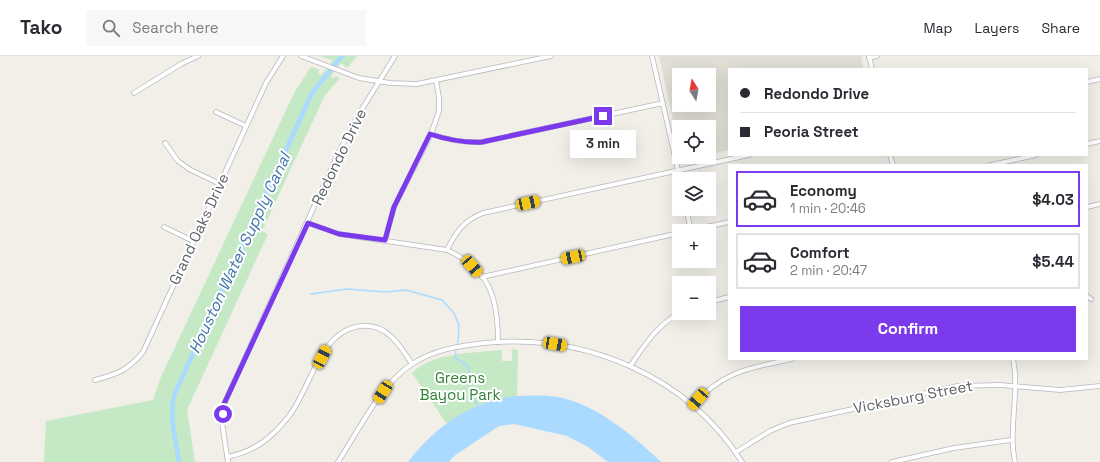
<!DOCTYPE html>
<html lang="en">
<head>
<meta charset="utf-8">
<style>
	:root { --surface:#fff; --page:#f7f7f7; --text:#2b2b33; --muted:#7c7c81; --line:#e1e1e2; --accent:#7c3aed }
	body { margin:0; font-family:"Space Grotesk",sans-serif; background:var(--page); color:var(--text); height:100vh; display:flex; flex-direction:column; font-size:15px; white-space:nowrap }
	* { box-sizing:border-box; margin:0 }
	p { font-size:13px; color:var(--muted) }
	.icon { flex:none; width:22px; height:22px; fill:none; stroke:currentColor; stroke-width:2; stroke-linecap:round; stroke-linejoin:round }
	.map { position:relative; flex:1; overflow:hidden }
	.details { position:absolute; left:728px; top:108px; width:360px; height:196px; display:flex; flex-direction:column; background:var(--surface); border-radius:0px; box-shadow:0 4px 16px #0002 }
	.details>* { flex:none }
	.guide { position:absolute; left:728px; top:12px; width:360px; height:88px; border-radius:0px; box-shadow:0 4px 16px #0002; display:grid; align-content:center; height:88px; padding:0 12px; background:var(--surface) }
	.needle { width:26px; rotate:349deg }
	.controls { position:absolute; left:672px; top:12px; display:grid; gap:8px }
	.controls a { display:grid; place-items:center; width:44px; height:44px; border-radius:0px; background:var(--surface); box-shadow:0 4px 16px #0002; font-size:20px }
	.end { position:absolute; width:18px; height:18px; margin:-9px; border:5px solid #7c3aed; background:#fff; box-shadow:0 0 0 2px #fff }
	.from { border-radius:50% }
	.bubble { position:absolute; height:28px; border-radius:0px; background:var(--surface); box-shadow:0 4px 16px #0002; font-size:13px; font-weight:700; line-height:28px; text-align:center }
	.car { position:absolute; width:12px; height:24px; margin:-12px -6px; border-radius:5px; box-shadow:0 0 3px 1px #0007; background:linear-gradient(#f5c518 24%,#345 0 40%,#f5c518 0 76%,#345 0 86%,#f5c518 0) }
	.guide b { display:flex; align-items:center; gap:14px; height:38px; font-size:15px }
	.guide b+b { border-top:1px solid var(--line) }
	.guide i { width:10px; height:10px; background:var(--text) }
	ul { padding:7px 0 0; list-style:none }
	li { display:flex; align-items:center; gap:12px; height:56px; margin:0 8px 6px; padding:0 4px; border:2px solid var(--line); border-radius:0px }
	li div { flex:1 }
	li b { display:block; font-size:15px }
	li em { font-style:normal; font-weight:700 }
	li.selected { border-color:var(--accent) }
	li>.icon { width:36px; height:36px; stroke-width:1.5 }
	.cta { display:flex; gap:8px; margin-top:auto; padding:8px 12px }
	.cta a { flex:1; height:46px; border-radius:0px; background:var(--accent); color:#fff; font-size:16px; font-weight:700; line-height:46px; text-align:center }
	header { display:flex; align-items:center; gap:24px; box-sizing:border-box; height:56px; padding:0 20px; background:var(--surface); border-bottom:1px solid var(--line) }
	header strong { font-size:19px }
	nav { display:flex; gap:22px; margin-inline-start:auto; font-size:14px }
	.search { width:280px; height:36px; background:var(--page); display:flex; align-items:center; gap:10px; box-sizing:border-box; padding:0 14px; border-radius:0px; color:var(--muted); font-size:15px }
	.map>svg:first-child { display:block }
	.education { fill:#e1ded6; fill-rule:evenodd }
	.green { fill:#c5e8c5 }
	.water { fill:#aadaff }
	.lines { fill:none; stroke-linecap:round; stroke-linejoin:round }
	.stream { stroke:#aadaff; stroke-width:1.5 }
	.canal { stroke:#aadaff; stroke-width:4.5 }
	.minor-casing { stroke:#b5b8bc; stroke-width:5.5 }
	.minor { stroke:#fff; stroke-width:4 }
	.route { stroke:#7c3aed; stroke-width:5 }
	.labels { text-anchor:middle; stroke-width:4; stroke-linejoin:round; paint-order:stroke }
	.street-label { font-size:15px; fill:#5f6368; stroke:#fff }
	.park-label { font-size:15px; fill:#348238; stroke:#fff }
	.water-label { font-size:16px; font-style:italic; fill:#4174aa; stroke:#fff }
</style>
</head>
<body>
<header>
<strong>Tako</strong>
<div class="search"><svg class="icon" aria-label="search" viewBox="0 0 24 24"><circle cx="10" cy="10" r="6"/><path d="M15 15l6 6"/></svg>Search here</div>
<nav><a>Map</a><a>Layers</a><a>Share</a></nav>
</header>
<div class="map">
<svg width="1100" height="406" viewBox="0 0 1100 406">
	<rect width="100%" height="100%" fill="#f1efe8"/>
	<path class="education" d="M 659,0 L 861,0 L 863,13 L 729,13 L 729,94 L 709,98 L 709,71 L 679,71 L 679,92 ZM 679,19 L 709,19 L 709,49 L 679,49 Z"/>
	<g class="green">
		<polygon points="319,0 357,0 347,12 341,7 338,11 330,8 332,4"/>
		<polygon points="311,11 320,14 318,16 321,19 326,13 334,16 331,20 333,23 335,20 340,22 325,39 262,175 268,178 187,354 195,406 44,406 46,365 153,344 161,321 295,35"/>
		<path d="M 512,293 L 518,294 L 517,345 L 449,371 L 412,317 C 434,296 473,297 502,294 L 502,305 L 512,305 Z"/>
	</g>
	<path class="water" d="M 513,340 C 525,340 538,339 550,340 C 590,343 633,379 661,406 L 608,406 L 588,391 L 567,380 L 514,368 L 499,370 L 454,400 L 449,406 L 408,406 C 436,370 468,348 513,340 Z"/>
	<g class="lines">
		<g class="stream">
			<polyline points="311,238 347,233 387,236 406,234 442,244 454,257 459,269 458,287"/>
			<polyline points="456,295 455,302 466,308 469,314 468,330 478,351"/>
		</g>
		<path class="canal" d="M 179,406 C 176,383 168,359 175,337 L 312,37 L 342,0"/>
		<g class="minor-casing">
			<g id="minor">
				<polyline points="301,0 359,22 390,27 417,28 551,0"/>
				<polyline points="652,0 680,123"/>
				<polyline points="869,0 872,13"/>
				<polyline points="869,2 877,0"/>
				<polyline points="1087,26 1100,23"/>
				<polyline points="134,37 181,8 198,0"/>
				<polyline points="216,56 246,70"/>
				<path d="M 431,78 C 448,84 464,87 482,86 L 663,47"/>
				<polyline points="165,87 178,105 189,113 220,128"/>
				<polyline points="1087,88 1100,85"/>
				<polyline points="890,99 893,109"/>
				<polyline points="991,109 1036,99"/>
				<polyline points="1087,151 1100,148"/>
				<polyline points="686,153 691,174"/>
				<path d="M 308,167 L 339,178 L 447,194 C 490,213 498,242 498,286"/>
				<polyline points="164,171 193,185"/>
				<polyline points="688,175 729,166"/>
				<polyline points="385,184 394,151 431,78 439,55 439,41 436,25"/>
				<path d="M 447,194 C 456,176 463,165 483,157 L 749,99"/>
				<polyline points="482,221 679,177"/>
				<polyline points="1087,240 1091,243"/>
				<polyline points="709,246 729,241"/>
				<path d="M 1013,303 C 1020,337 1008,372 1015,406"/>
				<path d="M 631,309 C 645,288 657,270 679,257"/>
				<path d="M 95,324 C 118,318 128,314 143,296 L 266,27 L 283,0"/>
				<path d="M 692,350 C 723,315 749,312 792,303"/>
				<polyline points="736,396 770,375 789,367 958,330 1000,329 1060,334 1100,330"/>
				<path d="M 227,401 C 255,395 271,383 289,360 C 311,332 320,273 362,270 C 387,268 400,289 412,308"/>
				<polyline points="228,406 222,367 224,348 338,98 357,61 395,0"/>
				<path d="M 338,406 C 359,374 380,329 412,308 C 433,294 459,290 484,287 C 584,277 687,319 742,406"/>
				<polyline points="892,406 954,392 1011,384"/>
			</g>
		</g>
		<use href="#minor" class="minor"/>
	</g>
	<g class="lines">
		<path class="route" d="M 223,358 L 224,348 L 308,167 L 339,178 L 385,184 L 394,151 L 430,78 C 448,84 464,87 482,86 L 603,60"/>
	</g>
	<g class="labels">
		<g class="street-label">
			<text transform="translate(339 101) rotate(-64)" y="5">Redondo Drive</text>
			<text transform="translate(199 173) rotate(-65)" y="5">Grand Oaks Drive</text>
			<text transform="translate(913 341) rotate(-11)" y="5">Vicksburg Street</text>
		</g>
		<g class="park-label">
			<text x="460" y="327">Greens<tspan x="460" dy="17">Bayou Park</tspan></text>
		</g>
		<g class="water-label">
			<text transform="translate(239 197) rotate(-65)" y="6">Houston Water Supply Canal</text>
		</g>
	</g>
</svg>
<div class="controls">
<a><svg class="needle" viewBox="-14 -14 28 28"><path d="M0-13l5 13h-10z" fill="#e53935"/><path d="M0 13l5-13h-10z" fill="#7c7c81"/></svg></a>
<a><svg class="icon" aria-label="locate" viewBox="0 0 24 24"><circle cx="12" cy="12" r="6"/><path d="M12 2v4M12 18v4M2 12h4M18 12h4"/></svg></a>
<a><svg class="icon" aria-label="layers" viewBox="0 0 24 24"><path d="M12 4l9 5-9 5-9-5zM3 14l9 5 9-5"/></svg></a>
<a>+</a>
<a>−</a>
</div>
<i class="end from" style="left:223px;top:358px"></i>
<i class="end" style="left:603px;top:60px"></i>
<div class="bubble" style="left:570px;top:74px;width:66px">3 min</div>
<i class="car" style="left:528px;top:147px;rotate:78deg"></i>
<i class="car" style="left:573px;top:201px;rotate:258deg"></i>
<i class="car" style="left:472px;top:210px;rotate:139deg"></i>
<i class="car" style="left:555px;top:288px;rotate:100deg"></i>
<i class="car" style="left:322px;top:301px;rotate:27deg"></i>
<i class="car" style="left:383px;top:336px;rotate:212deg"></i>
<i class="car" style="left:698px;top:343px;rotate:221deg"></i>
<div class="guide">
<b><i class="from"></i>Redondo Drive</b>
<b><i></i>Peoria Street</b>
</div>
<section class="details">
<ul>
<li class="selected"><svg class="icon" aria-label="car" viewBox="0 0 24 24"><path d="M5 17H2v-5l4-1 3-4h7l3 4 3 1v5h-3M9 17h6M6 11h13"/><circle cx="7" cy="17" r="2"/><circle cx="17" cy="17" r="2"/></svg><div><b>Economy</b><p>1 min · 20:46</p></div><em>$4.03</em></li>
<li><svg class="icon" aria-label="car" viewBox="0 0 24 24"><path d="M5 17H2v-5l4-1 3-4h7l3 4 3 1v5h-3M9 17h6M6 11h13"/><circle cx="7" cy="17" r="2"/><circle cx="17" cy="17" r="2"/></svg><div><b>Comfort</b><p>2 min · 20:47</p></div><em>$5.44</em></li>
</ul>
<div class="cta"><a>Confirm</a></div>
</section>
</div>
</body>
</html>
